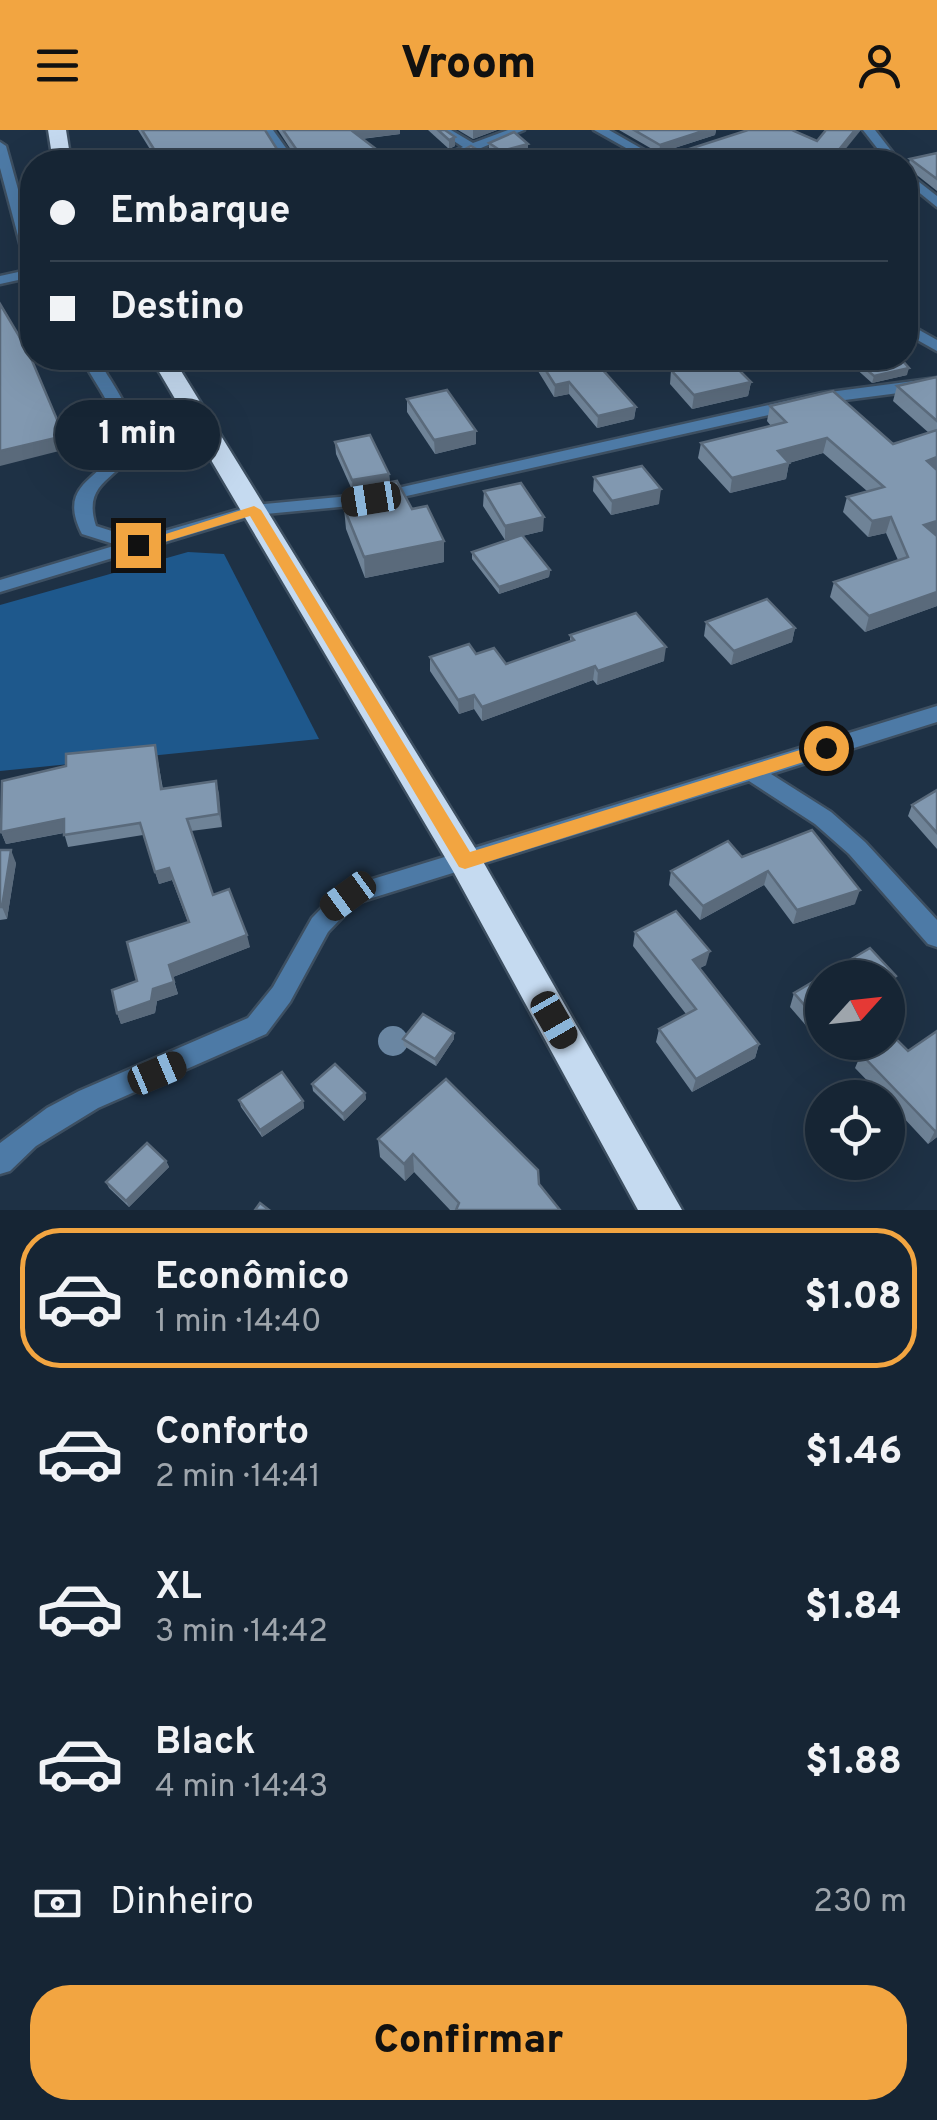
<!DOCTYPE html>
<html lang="pt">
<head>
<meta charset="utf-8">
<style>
	:root { --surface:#162534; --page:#1f2d3c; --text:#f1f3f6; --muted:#9ea5ac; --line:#35424f; --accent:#f2a541 }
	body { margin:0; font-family:Overpass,sans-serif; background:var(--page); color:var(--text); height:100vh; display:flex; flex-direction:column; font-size:38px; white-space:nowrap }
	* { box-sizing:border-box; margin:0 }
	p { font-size:32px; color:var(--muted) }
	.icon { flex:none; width:55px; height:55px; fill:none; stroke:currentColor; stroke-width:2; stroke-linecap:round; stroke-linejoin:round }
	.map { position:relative; height:1080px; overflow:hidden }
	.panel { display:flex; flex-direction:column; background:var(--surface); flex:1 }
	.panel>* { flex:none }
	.guide { position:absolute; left:20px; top:20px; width:898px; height:220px; border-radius:40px; box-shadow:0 10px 40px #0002,0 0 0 2px var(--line); display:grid; align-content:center; height:220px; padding:0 30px; background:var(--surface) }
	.needle { width:65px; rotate:63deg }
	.fabs { position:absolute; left:805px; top:830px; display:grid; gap:20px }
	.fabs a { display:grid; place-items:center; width:100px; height:100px; border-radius:50%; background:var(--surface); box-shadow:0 10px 40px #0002,0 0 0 2px var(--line); font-size:50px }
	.end { position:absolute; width:45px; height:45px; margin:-22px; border:12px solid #f2a541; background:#111; box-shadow:0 0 0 5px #111 }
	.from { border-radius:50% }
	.bubble { position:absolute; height:70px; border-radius:35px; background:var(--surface); box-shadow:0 10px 40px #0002,0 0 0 2px var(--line); font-size:32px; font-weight:800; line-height:70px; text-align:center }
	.car { position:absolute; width:30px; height:60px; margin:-30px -15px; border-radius:12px; box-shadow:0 0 8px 2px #0007; background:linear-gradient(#222 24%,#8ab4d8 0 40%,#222 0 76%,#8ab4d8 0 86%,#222 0) }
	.guide b { display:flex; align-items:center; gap:35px; height:95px; font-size:38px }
	.guide b+b { border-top:2px solid var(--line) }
	.guide i { width:25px; height:25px; background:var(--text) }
	ul { padding:18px 0 0; list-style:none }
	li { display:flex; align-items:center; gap:30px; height:140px; margin:0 20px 15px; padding:0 10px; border:5px solid transparent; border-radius:40px }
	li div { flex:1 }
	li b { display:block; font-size:38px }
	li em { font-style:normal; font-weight:800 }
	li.current { border-color:var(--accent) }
	li>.icon { width:90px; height:90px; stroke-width:1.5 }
	.pay { display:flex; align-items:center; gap:25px; height:110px; padding:0 30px; font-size:38px }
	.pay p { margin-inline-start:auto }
	.cta { display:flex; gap:20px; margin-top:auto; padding:20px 30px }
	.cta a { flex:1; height:115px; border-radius:40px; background:var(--accent); color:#111; font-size:40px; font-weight:800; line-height:115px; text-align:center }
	header { display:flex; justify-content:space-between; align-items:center; height:130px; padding:0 30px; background:var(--accent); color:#111; font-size:45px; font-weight:800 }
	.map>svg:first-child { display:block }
	.green { fill:#1e588c }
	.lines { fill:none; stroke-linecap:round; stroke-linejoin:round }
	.street-casing { stroke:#3d4f61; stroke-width:5 }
	.highway-casing { stroke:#3d4f61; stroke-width:5 }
	.street { fill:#4d7aa6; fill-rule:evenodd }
	.highway { fill:#c5daf0; fill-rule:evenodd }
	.tree { fill:#6a86a2 }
	.wall { fill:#6f8397 }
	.shaded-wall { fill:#5a6a7b }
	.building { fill:#8198b0; stroke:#5a6a7b; stroke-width:2.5 }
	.route { fill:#f2a541 }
</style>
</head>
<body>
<header><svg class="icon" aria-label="menu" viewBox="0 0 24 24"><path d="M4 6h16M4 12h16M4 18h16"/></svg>Vroom<svg class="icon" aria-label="person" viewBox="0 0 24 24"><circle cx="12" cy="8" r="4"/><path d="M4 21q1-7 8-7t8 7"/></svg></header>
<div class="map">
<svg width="937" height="1080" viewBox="0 0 937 1080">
	<rect width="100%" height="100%" fill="#1e3145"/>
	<polygon class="green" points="188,422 224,424 319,609 0,641 0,475"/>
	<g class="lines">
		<g class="street-casing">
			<g id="street">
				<polygon points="261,0 273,0 296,32 284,32"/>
				<polygon points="437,0 451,0 473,13 508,0 524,0 481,18 501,32 487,32 471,22 446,32 430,32 463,17"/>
				<polygon points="594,0 609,0 665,32 651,32"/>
				<polygon points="863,0 875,0 900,32 888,32"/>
				<polygon points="0,12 6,16 32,110 32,136 25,132 0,38"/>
				<polygon points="905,41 937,66 937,77 905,51"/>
				<polygon points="32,139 32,147 0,154 0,146"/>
				<polygon points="905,192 937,210 937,221 905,203"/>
				<path d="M 82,228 L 97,228 C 110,251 134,280 133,308 C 132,350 79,345 96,396 L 137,409 L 254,375 L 371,364 L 822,263 L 937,248 L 937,258 L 822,273 L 371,374 L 255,385 L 0,462 L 0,450 L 117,415 L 82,404 C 53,347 114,350 117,308 C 118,279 93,252 82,228 Z"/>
				<polygon points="937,576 937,592 771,644 831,682 865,712 937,790 937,817 928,814 849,724 815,694 749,651 356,773 328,802 290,872 266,904 98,978 36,1016 10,1041 0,1044 0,1013 47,978 79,961 248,888 273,857 312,788 340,759"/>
			</g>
		</g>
		<g class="highway-casing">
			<g id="highway">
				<polygon points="48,0 66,0 71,32 53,32"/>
				<polygon points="151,228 173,228 477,721 682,1080 638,1080 453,741"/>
			</g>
		</g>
		<use href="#street" class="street"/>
		<use href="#highway" class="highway"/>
	</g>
	<circle class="tree" cx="393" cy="911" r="15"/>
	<g class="wall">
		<polygon points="138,0 265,0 280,24 293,23 278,0 400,0 400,4 362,9 393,32 158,32"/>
		<polygon points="428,0 445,0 455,16 449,19"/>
		<polygon points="458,0 497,0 473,9"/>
		<polygon points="619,0 716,0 715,5 659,23"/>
		<polygon points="489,13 528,14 528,20 501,27 489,19"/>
		<polygon points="937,24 937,61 908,38 910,29"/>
		<polygon points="530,228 592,228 636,277 634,289 597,298 569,264 554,267"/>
		<polygon points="844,228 900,228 907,245 872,253"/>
		<polygon points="671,240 751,252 748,266 692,279 670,254"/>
		<polygon points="937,247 937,476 865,502 830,467 834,452 898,430 886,403 868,407 843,382 847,367 867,361 823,323 789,333 786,349 730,363 698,328 701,313 771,296 767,291 770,276 893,314 929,303 893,271 897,256"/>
		<polygon points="407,269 476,314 435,324 407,282"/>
		<polygon points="335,312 389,344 390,353 444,432 365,448 346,399 344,378 350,377 349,369 360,367 359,361 353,362 336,324"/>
		<polygon points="594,347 659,374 611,385 593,361"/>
		<polygon points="484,361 543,401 522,406 550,440 549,447 499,464 472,429 472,422 505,410 483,376"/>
		<polygon points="706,492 795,498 792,512 731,535 704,506"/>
		<polygon points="570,505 664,531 597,555 593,550 482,591 474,579 459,584 430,541 430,527 476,524 506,534 570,511"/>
		<polygon points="155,615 163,659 216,651 222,697 191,701 213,765 250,817 173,847 178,864 157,871 155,883 121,894 117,883 137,851 188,792 172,750 159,754 143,705 68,717 64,703 6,714 1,702"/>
		<polygon points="937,660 937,719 908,686 912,675"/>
		<polygon points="0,720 16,733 7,789 0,790"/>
		<polygon points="742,727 855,774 793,794 764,755 700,790 669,755 671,741"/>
		<polygon points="635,802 706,835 700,838 759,914 755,928 692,962 656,912 659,899 686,884 633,816"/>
		<polygon points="890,860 815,906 790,877 794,863"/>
		<polygon points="454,903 454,909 436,936 404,916 403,909"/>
		<polygon points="908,921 937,1007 928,1014 888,971 888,968 884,968 855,938 861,924"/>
		<polygon points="312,954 365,963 366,969 344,991 313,961"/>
		<polygon points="239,970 303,971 304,978 262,1007 241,977"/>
		<polygon points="378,1009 539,1054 560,1080 450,1080 414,1042 405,1051 380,1027"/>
		<polygon points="166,1031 169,1037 129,1077 109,1058 106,1052"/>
	</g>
	<g class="shaded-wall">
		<polygon points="350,0 400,0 400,4 351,10"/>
		<polygon points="473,0 497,0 473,9"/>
		<polygon points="706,0 716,0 715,5 659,23 660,15"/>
		<polygon points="855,0 861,0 835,32 829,32"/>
		<polygon points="455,7 455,16 449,19 449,10"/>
		<polygon points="528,14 528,20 501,27 501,21"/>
		<polygon points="909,238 907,245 872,253 874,246"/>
		<polygon points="569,252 569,264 554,267 555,255"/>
		<polygon points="751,252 748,266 692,279 694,265"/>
		<polygon points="636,277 634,289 597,298 598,286"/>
		<polygon points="476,301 476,314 435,324 434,310"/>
		<polygon points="64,306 67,319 0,336 0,321"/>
		<polygon points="827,308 823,323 775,337 778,321"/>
		<polygon points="937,327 937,341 927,331"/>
		<polygon points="789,333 786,349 730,363 732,348"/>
		<polygon points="389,344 390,356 353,362 352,350"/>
		<polygon points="661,359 659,374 611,385 612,371"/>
		<polygon points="544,387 543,401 505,410 505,396"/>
		<polygon points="891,387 886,403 868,407 872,391"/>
		<polygon points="937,391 937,406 924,395"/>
		<polygon points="444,411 444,432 365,448 364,427"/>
		<polygon points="550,440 549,447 499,464 499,457"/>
		<polygon points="937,462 937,476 865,502 869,486"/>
		<polygon points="795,498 792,512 731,535 734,521"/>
		<polygon points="666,517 664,531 597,555 598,541"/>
		<polygon points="595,536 593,550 482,591 482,577"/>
		<polygon points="474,565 474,579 459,584 458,570"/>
		<polygon points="216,651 219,663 222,697 219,684"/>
		<polygon points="64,689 68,702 6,714 1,702"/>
		<polygon points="11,720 16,733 7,789 2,777"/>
		<polygon points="169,738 172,750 159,754 155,742"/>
		<polygon points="768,741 764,755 700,790 703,776"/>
		<polygon points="860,760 855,774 793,794 797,780"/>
		<polygon points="247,805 250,817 173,847 169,835"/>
		<polygon points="710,821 706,835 690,843 693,830"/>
		<polygon points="896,846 890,860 888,862 888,852"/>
		<polygon points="174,852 178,864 157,871 155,883 121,894 117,883 153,859"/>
		<polygon points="822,891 822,902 815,906 820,893"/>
		<polygon points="454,903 454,909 436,936 435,929"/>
		<polygon points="759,914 755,928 692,962 696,949"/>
		<polygon points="365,963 366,969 344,991 343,984"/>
		<polygon points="303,971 304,978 262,1007 260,1000"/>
		<polygon points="937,1000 937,1007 928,1014 935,1001"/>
		<polygon points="413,1024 414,1042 405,1051 404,1034"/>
		<polygon points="166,1031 169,1037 129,1077 126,1071"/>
	</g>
	<g class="building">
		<polygon points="142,0 265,0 280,24 299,23 283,0 351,0 393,32 162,32"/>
		<polygon points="438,0 445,0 455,7 449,10"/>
		<polygon points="634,0 706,0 660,15"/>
		<polygon points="748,0 792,0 817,11 826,0 855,0 829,32 649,32"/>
		<polygon points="514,2 528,14 501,21 489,13"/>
		<polygon points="471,16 499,32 441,32"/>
		<polygon points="937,23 937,49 910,29"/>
		<polygon points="0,174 28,221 64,306 0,321"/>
		<polygon points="538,228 592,228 636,277 598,286 569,252 555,255"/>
		<polygon points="727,228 751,252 694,265 671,240"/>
		<polygon points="853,228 900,228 909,238 874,246"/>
		<polygon points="937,247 937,291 897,256"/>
		<polygon points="447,260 476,301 434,310 407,269"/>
		<polygon points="833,261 893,314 937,300 937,327 927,331 937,340 937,391 924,395 937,406 937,462 869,486 834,452 908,427 891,387 872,391 847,367 884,357 827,308 778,321 789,333 732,348 701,313 786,292 770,276"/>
		<polygon points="370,305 389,344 352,350 335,312"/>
		<polygon points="642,336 661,359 612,371 594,347"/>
		<polygon points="397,351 412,379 427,376 444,411 364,427 344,378 352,377 349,369 363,367 359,358"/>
		<polygon points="521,353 544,387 505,396 484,361"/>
		<polygon points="522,405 550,440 499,457 472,422"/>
		<polygon points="767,469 795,498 734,521 706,492"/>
		<polygon points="636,483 666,517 598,541 595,536 482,577 474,565 458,570 430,527 469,514 476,524 494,518 506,534 574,510 570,505"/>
		<polygon points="155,615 161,659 216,651 219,684 187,689 213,765 229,759 247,805 169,835 174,852 153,859 151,871 117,883 112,860 137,851 127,812 189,792 169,738 155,742 140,693 64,705 64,689 1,702 2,651 66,636 66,624"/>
		<polygon points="937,660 937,703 912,675"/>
		<polygon points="812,700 860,760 797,780 768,741 703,776 671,741 728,711 742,727"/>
		<polygon points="0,720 11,720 2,777 0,777"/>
		<polygon points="676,781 710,821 693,830 759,914 696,949 659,899 696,879 635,802"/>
		<polygon points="870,818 896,846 888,852 888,848 822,848 822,891 820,893 794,863"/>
		<polygon points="423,884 454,903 435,929 403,909"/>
		<polygon points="937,901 937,1000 935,1001 861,924 877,912 888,912 888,905 890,903 908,921"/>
		<polygon points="335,934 365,963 343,984 312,954"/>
		<polygon points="282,942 303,971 260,1000 239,970"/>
		<polygon points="446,949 538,1040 539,1054 560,1080 456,1080 459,1073 413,1024 404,1034 378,1009"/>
		<polygon points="147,1013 166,1031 126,1071 106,1052"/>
		<polygon points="260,1073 269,1080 255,1080"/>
	</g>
	<polygon class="route" points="254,376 261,380 470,722 826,612 834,618 832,623 465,739 459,737 250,386 138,420 131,415"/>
</svg>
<div class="fabs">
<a><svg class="needle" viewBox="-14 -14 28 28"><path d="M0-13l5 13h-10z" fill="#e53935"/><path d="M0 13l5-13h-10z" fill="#9ea5ac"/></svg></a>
<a><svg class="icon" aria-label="locate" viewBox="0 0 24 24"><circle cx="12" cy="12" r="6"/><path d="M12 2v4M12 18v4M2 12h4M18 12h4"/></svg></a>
</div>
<i class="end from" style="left:826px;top:618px"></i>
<i class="end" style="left:138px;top:415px"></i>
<div class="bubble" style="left:55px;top:270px;width:165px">1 min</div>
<i class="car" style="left:371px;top:369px;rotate:261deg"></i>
<i class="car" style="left:348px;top:766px;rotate:234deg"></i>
<i class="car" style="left:554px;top:890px;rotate:150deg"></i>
<i class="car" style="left:157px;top:943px;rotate:67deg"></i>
<div class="guide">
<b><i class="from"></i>Embarque</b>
<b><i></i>Destino</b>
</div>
</div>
<section class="panel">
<ul>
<li class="current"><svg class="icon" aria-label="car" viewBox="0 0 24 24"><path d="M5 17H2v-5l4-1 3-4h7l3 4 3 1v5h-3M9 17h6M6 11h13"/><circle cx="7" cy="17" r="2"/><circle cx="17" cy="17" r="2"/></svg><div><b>Econômico</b><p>1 min · 14:40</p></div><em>$1.08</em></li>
<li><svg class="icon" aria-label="car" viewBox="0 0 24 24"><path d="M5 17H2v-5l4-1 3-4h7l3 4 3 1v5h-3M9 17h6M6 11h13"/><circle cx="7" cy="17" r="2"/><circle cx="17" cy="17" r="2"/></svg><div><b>Conforto</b><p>2 min · 14:41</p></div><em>$1.46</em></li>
<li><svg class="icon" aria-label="car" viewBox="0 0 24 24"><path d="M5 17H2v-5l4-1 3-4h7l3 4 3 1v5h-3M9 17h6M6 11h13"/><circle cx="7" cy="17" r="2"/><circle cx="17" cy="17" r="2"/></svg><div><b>XL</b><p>3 min · 14:42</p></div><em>$1.84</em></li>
<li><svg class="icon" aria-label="car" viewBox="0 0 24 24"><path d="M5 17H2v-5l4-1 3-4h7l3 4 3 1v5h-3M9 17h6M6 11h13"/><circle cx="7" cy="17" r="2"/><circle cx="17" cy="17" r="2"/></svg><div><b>Black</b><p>4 min · 14:43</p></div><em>$1.88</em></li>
</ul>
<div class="pay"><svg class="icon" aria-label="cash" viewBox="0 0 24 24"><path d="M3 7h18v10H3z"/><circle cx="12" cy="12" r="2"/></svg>Dinheiro<p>230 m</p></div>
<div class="cta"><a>Confirmar</a></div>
</section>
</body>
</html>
